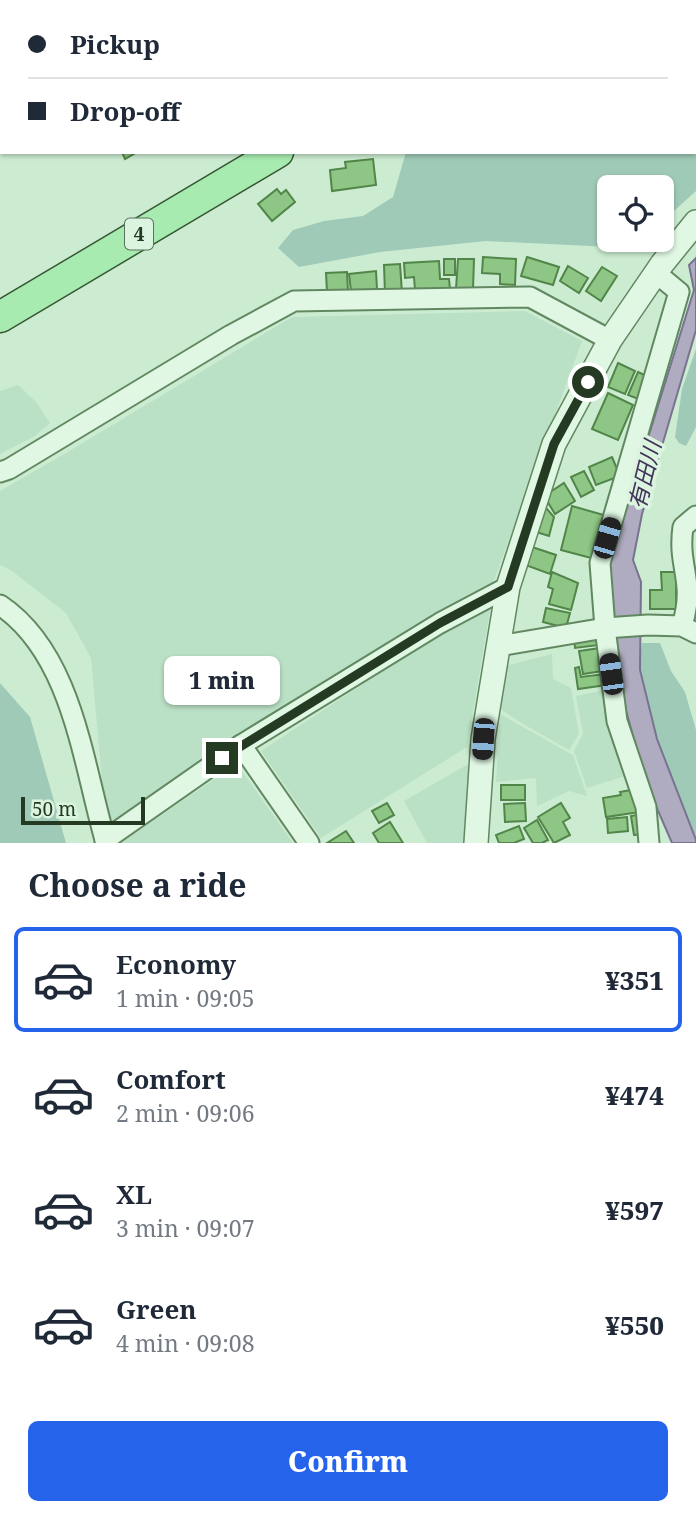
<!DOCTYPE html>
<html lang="en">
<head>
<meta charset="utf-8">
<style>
	:root { --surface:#fff; --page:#f6f6f7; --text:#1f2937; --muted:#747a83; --line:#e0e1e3; --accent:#2563eb }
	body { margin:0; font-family:"Noto Serif","Noto Sans JP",serif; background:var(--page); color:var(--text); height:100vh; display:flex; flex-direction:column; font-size:26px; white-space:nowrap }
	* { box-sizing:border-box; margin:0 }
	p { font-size:23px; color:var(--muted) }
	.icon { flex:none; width:38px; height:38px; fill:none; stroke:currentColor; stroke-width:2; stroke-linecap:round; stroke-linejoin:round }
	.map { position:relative; height:843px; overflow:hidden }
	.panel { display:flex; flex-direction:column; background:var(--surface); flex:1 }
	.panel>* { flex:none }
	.guide { position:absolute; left:0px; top:0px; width:696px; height:154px; box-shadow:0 2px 5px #0004; display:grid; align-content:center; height:154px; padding:0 28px; background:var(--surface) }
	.fabs { position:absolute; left:597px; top:175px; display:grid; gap:14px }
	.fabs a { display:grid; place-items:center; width:77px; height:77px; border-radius:10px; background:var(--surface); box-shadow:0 2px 5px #0004; font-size:35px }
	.scale { position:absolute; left:21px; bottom:18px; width:124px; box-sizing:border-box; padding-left:7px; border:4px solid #243a23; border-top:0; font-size:19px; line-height:24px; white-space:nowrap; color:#243a23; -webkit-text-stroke:5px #dbf4df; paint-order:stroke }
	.end { position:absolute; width:32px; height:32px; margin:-16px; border:9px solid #243a23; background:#fff; box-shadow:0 0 0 4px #fff }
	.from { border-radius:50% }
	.bubble { position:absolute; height:49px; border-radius:10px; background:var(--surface); box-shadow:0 2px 5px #0004; font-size:23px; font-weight:800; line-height:49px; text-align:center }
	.car { position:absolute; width:21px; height:42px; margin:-21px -10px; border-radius:9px; box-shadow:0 0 5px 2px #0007; background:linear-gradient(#222 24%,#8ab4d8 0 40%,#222 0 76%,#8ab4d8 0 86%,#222 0) }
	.guide b { display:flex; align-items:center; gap:24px; height:66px; font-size:26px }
	.guide b+b { border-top:2px solid var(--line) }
	.guide i { width:18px; height:18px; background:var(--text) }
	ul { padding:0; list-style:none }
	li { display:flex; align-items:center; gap:21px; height:105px; margin:0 14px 10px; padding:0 14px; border:4px solid transparent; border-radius:10px }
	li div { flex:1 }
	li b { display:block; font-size:26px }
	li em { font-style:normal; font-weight:800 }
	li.current { border-color:var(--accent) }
	li>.icon { width:63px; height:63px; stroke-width:1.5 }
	h2 { padding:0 28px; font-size:32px; line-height:84px }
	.action { display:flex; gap:14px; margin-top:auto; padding:14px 28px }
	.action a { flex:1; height:80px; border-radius:10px; background:var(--accent); color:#fff; font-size:28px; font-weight:800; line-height:80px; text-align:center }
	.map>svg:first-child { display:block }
	.farmland { fill:#bae1c5 }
	.green { fill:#a0cab8 }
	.water { fill:#afacc1; stroke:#78738f; stroke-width:2 }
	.building { fill:#8ec785; stroke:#528549; stroke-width:2 }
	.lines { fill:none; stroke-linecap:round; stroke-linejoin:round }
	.minor-casing { stroke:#628861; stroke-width:23 }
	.tertiary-casing { stroke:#628861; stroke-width:26 }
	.primary-casing { stroke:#375734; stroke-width:33 }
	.minor { stroke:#dff7e3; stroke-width:19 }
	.tertiary { stroke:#dff7e3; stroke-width:23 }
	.primary { stroke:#a8ebb1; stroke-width:30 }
	.route { stroke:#243a23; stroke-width:9 }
	.labels { text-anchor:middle; stroke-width:7; stroke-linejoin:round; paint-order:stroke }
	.shield { fill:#dbf4df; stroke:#5b725b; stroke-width:2 }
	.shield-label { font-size:19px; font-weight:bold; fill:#243a23 }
	.water-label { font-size:23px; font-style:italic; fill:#423458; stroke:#dbf4df }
</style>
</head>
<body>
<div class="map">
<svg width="696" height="843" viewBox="0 0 696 843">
	<rect width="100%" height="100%" fill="#ccecd1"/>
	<g class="farmland">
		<polygon points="525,311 582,341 492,586 256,726 106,826 91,658 66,613 12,571 0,565 0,491 66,453 292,317"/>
		<polygon points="18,385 36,402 50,423 35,436 0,454 0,391"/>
		<polygon points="491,605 467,747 321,838 261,751 445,630"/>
		<polygon points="552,654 553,679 571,688 579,734 569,750 523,724 499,708 505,666"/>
		<polygon points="605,690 629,775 587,788 574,751 583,733 576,696"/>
		<polygon points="500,714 573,755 587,796 569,791 537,806 536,778 496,782"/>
		<polygon points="472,762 466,843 427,843 404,801"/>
		<polygon points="237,764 293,843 121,843 169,810"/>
	</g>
	<g class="green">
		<polygon points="612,0 696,2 696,191 662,222 662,187 609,187 609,240 631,240 610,247 486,241 380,252 299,267 278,248 293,230 324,221 363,216 393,197 406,152 695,152 695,2 610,2"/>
		<polygon points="696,349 696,427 686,446 679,443 675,437 682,389"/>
		<polygon points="642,643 660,643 671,671 685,692 696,730 696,843 659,767 637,675"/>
		<polygon points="0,683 30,717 66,843 0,843"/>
	</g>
	<polygon class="water" points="696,258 696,330 642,514 633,560 641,582 640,670 657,739 696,840 696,843 672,843 646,783 612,660 605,576 694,290 689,265"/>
	<g class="building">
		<polygon points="300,0 349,0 350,2 297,2"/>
		<polygon points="122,152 137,152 125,159"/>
		<polygon points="373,159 376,185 332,191 330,170 346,168 345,162"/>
		<polygon points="277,189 281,194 286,190 295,202 272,221 258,204"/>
		<polygon points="483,257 516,259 515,285 500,284 500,274 482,273"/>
		<polygon points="527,257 559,267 553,285 521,276"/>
		<rect x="444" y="259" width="11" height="16"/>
		<polygon points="458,259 474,259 473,289 456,289"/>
		<polygon points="439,261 440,279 449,279 450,289 415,290 414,277 405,278 404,263"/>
		<polygon points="400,264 402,293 385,294 384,265"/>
		<polygon points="568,266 588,278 579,293 560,281"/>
		<polygon points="602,267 617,276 601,301 586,291"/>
		<polygon points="376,271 377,289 351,291 349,274"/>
		<polygon points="347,272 348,291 327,292 326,273"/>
		<polygon points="618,363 635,371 625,394 608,387"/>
		<polygon points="638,372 651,378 641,400 628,395"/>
		<polygon points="608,393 633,405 618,440 592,429"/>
		<polygon points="612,457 620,476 596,485 589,467"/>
		<polygon points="584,471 594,490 581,497 571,477"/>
		<polygon points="564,483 575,501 555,514 544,496"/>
		<polygon points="539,500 554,517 549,536 530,530"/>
		<polygon points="572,506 607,516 595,559 561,550"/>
		<polygon points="526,545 556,555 550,574 520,563"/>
		<polygon points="552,572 578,583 571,610 549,604 553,589 548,587"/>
		<polygon points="661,572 676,572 676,609 650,609 650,590 662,590"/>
		<polygon points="546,608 570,613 566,628 543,622"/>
		<polygon points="598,634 599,645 575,648 574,637"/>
		<polygon points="600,648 603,671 583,674 579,651"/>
		<polygon points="579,667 581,677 605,674 607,685 578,689 575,668"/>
		<rect x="501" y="785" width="24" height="15"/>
		<polygon points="636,789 640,812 606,817 603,798 621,795 620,792"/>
		<polygon points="387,803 394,815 379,823 372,811"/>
		<polygon points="525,803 526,821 505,822 504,804"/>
		<polygon points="561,803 570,818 563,822 570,835 554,843 538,817"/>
		<polygon points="644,814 647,834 634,835 631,816"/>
		<polygon points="627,817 628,831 608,833 607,819"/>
		<polygon points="537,820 548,840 542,843 533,843 524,828"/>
		<polygon points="390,822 403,843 379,843 373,833"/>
		<polygon points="519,826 524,839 514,843 499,843 496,835"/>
		<polygon points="346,831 354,843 327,843"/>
	</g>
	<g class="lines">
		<g class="minor-casing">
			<g id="minor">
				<polyline points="466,0 470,2"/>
				<polyline points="566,0 567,2"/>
				<polyline points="485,2 489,0"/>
				<polyline points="695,7 696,5"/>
				<polyline points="695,22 696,23"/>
				<polyline points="695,71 696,72"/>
				<polyline points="0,472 9,469 231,335 294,301 530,297 610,340"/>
				<path d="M 0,605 C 73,654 83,765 106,843"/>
				<path d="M 682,626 C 696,580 677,568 683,527 L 696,516"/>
				<polyline points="498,646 605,628 648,625 682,626 696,633"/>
				<polyline points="241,745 309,843"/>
				<polyline points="105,840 241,745 440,623 508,587"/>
				<polyline points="649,843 646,807 617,721 605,628 600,563 679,292 656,273"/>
			</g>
		</g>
		<g class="tertiary-casing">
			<polyline id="tertiary" points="476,843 483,739 508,587 554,444 610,340 662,264 696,222"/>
		</g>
		<g class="primary-casing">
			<g id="primary">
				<polyline points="532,2 535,0"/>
				<polyline points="0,317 278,152"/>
			</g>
		</g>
		<use href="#minor" class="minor"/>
		<use href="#tertiary" class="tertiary"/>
		<use href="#primary" class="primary"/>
	</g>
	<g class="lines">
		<polyline class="route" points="222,758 440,623 508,587 554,444 588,382"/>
	</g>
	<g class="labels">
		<rect class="shield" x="125" y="218.5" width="28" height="31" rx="5"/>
		<g class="shield-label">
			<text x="139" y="241">4</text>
		</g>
		<g class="water-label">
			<text transform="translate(645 475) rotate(-76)" y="8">有田川</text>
		</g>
	</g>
</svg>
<div class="fabs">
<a><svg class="icon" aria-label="locate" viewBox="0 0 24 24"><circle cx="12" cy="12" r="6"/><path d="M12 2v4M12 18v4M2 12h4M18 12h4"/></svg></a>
</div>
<div class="scale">50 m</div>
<i class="end from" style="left:588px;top:382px"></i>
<i class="end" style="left:222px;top:758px"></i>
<div class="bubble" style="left:164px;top:656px;width:116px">1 min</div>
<i class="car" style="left:607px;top:538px;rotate:16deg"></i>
<i class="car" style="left:611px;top:674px;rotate:352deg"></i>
<i class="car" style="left:483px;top:739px;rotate:184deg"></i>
<div class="guide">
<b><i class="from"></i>Pickup</b>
<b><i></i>Drop-off</b>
</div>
</div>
<section class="panel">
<h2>Choose a ride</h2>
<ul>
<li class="current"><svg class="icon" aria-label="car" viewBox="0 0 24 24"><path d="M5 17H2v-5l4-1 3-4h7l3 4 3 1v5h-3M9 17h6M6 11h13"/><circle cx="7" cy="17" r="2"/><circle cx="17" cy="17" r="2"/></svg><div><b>Economy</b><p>1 min · 09:05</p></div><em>¥351</em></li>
<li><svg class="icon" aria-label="car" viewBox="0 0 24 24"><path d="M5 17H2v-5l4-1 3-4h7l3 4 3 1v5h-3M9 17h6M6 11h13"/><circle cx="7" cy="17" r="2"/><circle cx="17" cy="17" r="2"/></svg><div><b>Comfort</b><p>2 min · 09:06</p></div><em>¥474</em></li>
<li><svg class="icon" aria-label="car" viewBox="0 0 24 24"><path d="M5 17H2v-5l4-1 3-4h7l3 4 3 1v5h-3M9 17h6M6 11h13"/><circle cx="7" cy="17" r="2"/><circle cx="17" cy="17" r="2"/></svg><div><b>XL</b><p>3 min · 09:07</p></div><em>¥597</em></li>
<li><svg class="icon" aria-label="car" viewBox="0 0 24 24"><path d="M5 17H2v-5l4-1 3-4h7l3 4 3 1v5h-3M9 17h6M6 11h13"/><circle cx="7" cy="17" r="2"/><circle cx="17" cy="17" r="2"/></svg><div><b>Green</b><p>4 min · 09:08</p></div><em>¥550</em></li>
</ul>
<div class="action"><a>Confirm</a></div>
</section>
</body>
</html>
